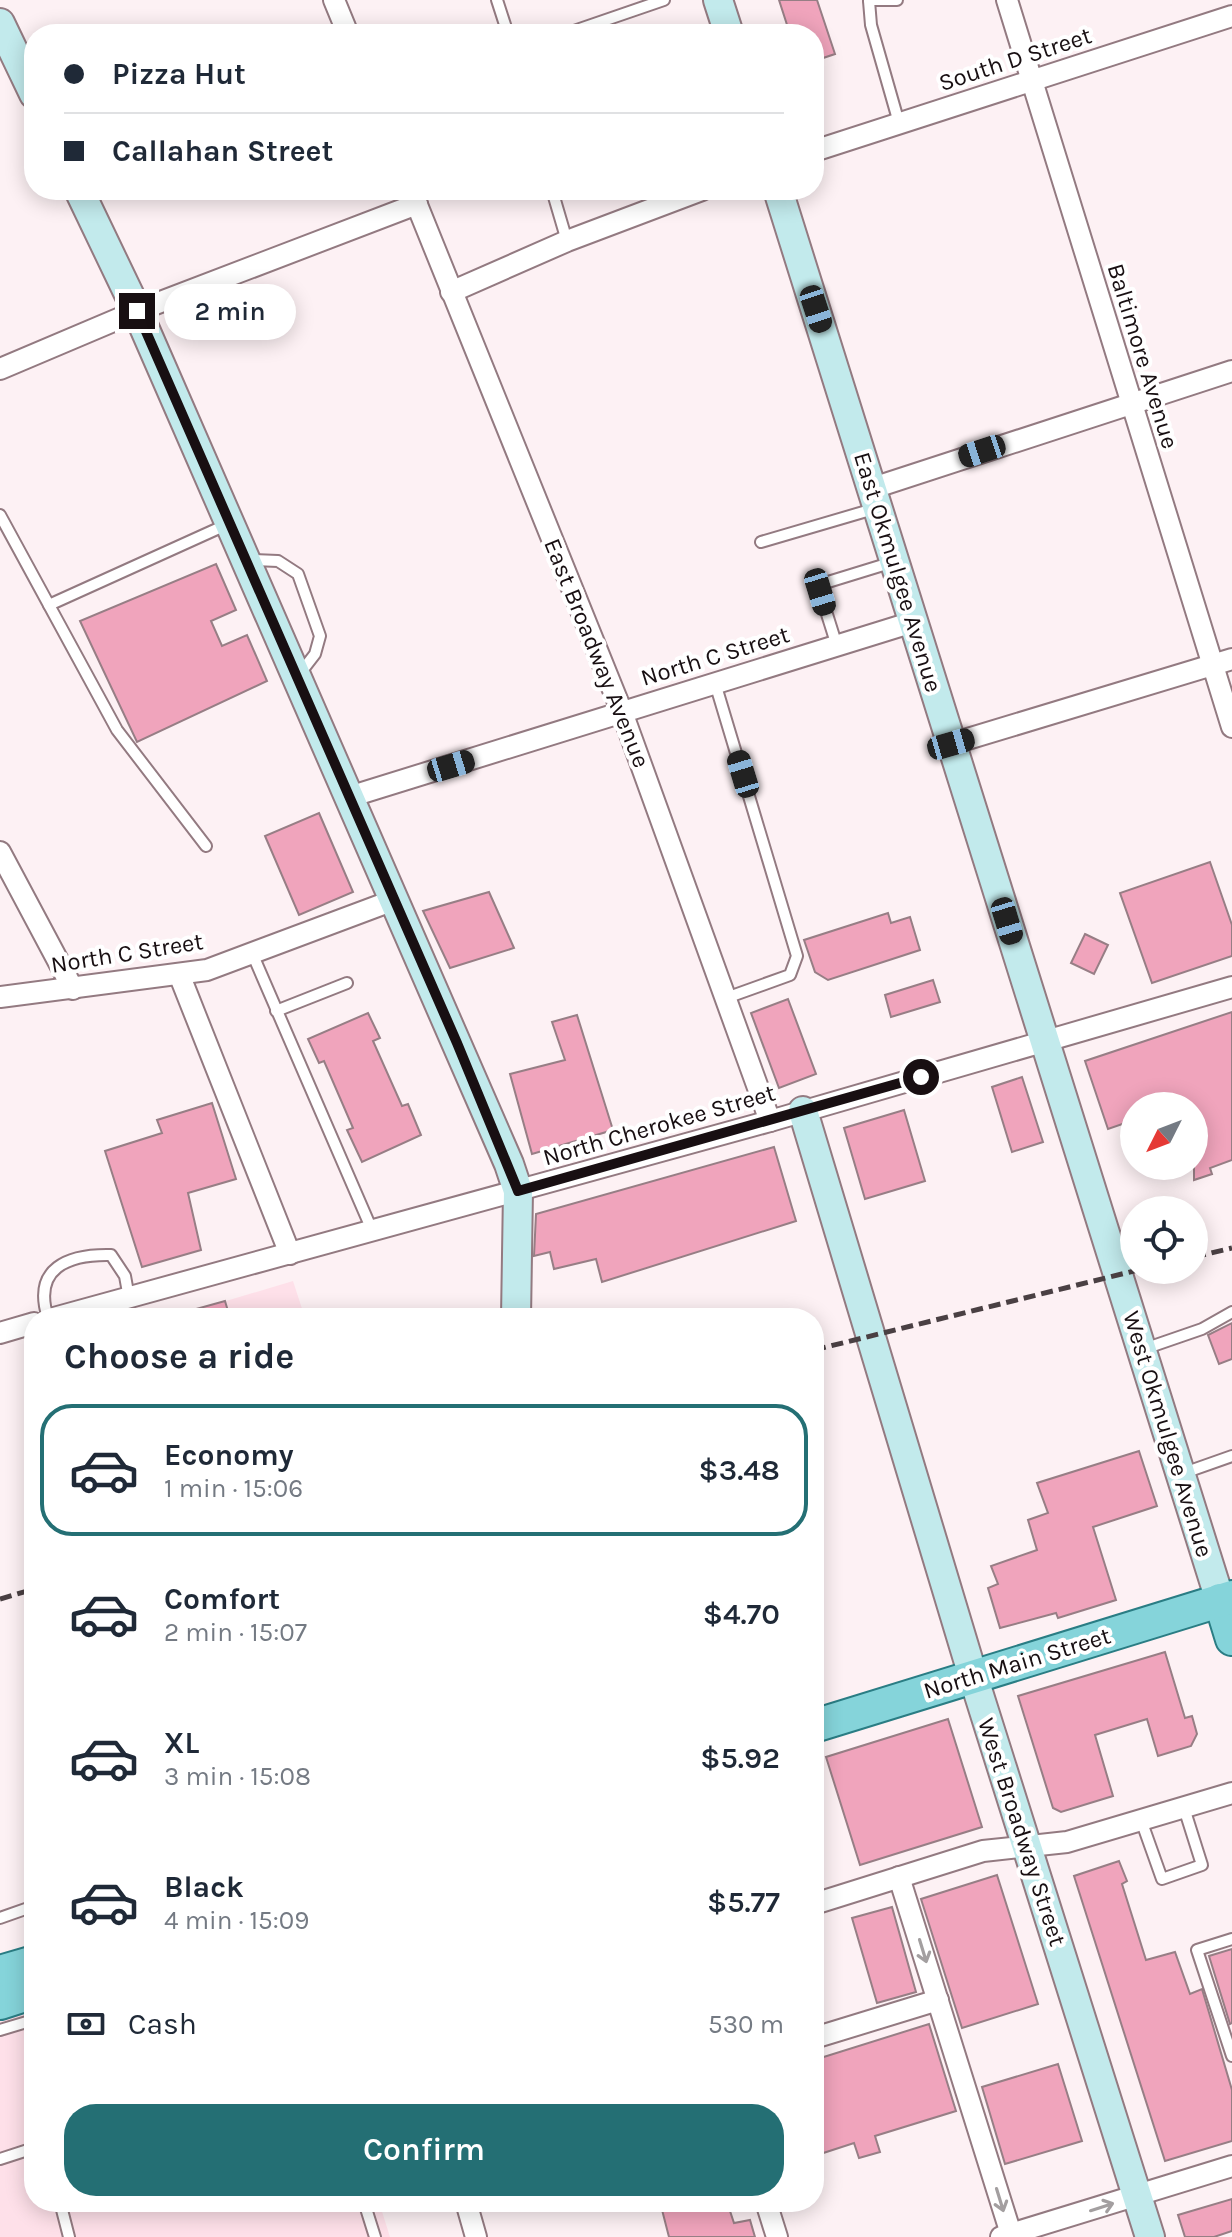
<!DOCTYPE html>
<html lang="en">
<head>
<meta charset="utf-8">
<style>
	:root { --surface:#fff; --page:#f6f6f7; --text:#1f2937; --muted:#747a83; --line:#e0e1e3; --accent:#246f74 }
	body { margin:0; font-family:Karla,sans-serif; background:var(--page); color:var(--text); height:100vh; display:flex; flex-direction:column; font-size:30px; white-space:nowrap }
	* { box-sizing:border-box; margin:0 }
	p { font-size:26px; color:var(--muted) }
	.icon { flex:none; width:44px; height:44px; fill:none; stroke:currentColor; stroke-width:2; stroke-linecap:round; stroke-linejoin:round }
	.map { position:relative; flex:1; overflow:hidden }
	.details { position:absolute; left:24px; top:1308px; width:800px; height:904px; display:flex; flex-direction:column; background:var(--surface); border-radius:32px; box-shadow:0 4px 20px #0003 }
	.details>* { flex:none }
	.hud { position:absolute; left:24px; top:24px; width:800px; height:176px; border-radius:32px; box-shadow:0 4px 20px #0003; display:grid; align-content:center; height:176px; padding:0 40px; background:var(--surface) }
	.needle { width:52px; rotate:228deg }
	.controls { position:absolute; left:1120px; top:1092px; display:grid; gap:16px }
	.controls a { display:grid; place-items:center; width:88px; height:88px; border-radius:50%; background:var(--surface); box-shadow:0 4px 20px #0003; font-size:40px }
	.end { position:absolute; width:36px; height:36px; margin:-18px; border:10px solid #180f12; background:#fff; box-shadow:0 0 0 4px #fff }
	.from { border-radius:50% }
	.bubble { position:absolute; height:56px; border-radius:28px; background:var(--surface); box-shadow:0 4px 20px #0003; font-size:26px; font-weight:600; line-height:56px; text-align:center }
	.car { position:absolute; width:24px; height:48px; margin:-24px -12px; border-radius:10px; box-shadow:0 0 6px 2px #0007; background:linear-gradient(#222 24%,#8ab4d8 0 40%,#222 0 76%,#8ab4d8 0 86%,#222 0) }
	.hud b { display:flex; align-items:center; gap:28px; height:76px; font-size:30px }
	.hud b+b { border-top:2px solid var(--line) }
	.hud i { width:20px; height:20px; background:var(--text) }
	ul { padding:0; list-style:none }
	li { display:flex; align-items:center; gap:24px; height:132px; margin:0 16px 12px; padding:0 24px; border:4px solid transparent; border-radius:32px }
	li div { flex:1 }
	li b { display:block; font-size:30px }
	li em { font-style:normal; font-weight:600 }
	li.on { border-color:var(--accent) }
	li>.icon { width:72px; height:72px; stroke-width:1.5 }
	h2 { padding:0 40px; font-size:36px; line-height:96px }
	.pay { display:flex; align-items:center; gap:20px; height:88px; padding:0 40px; font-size:30px }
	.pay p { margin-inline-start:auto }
	.button { display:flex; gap:16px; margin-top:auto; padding:16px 40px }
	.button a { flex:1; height:92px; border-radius:32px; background:var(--accent); color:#fff; font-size:32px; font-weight:600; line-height:92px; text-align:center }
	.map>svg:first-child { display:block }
	.built { fill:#fee0e9 }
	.building { fill:#f0a4bc; stroke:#977e85; stroke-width:2 }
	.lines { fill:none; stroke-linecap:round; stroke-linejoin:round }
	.lane-casing { stroke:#937a81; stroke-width:14 }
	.street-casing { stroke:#937a81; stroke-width:24 }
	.secondary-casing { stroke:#937a81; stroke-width:32 }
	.primary-casing { stroke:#2a7d84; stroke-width:36 }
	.lane { stroke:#fff; stroke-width:10 }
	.street { stroke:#fff; stroke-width:20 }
	.secondary { stroke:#c2eaec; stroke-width:28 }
	.primary { stroke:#85d4da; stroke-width:32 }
	.rail { stroke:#4a4043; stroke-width:5; stroke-dasharray:12 6; stroke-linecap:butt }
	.oneway { stroke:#a39fa0 }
	.route { stroke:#180f12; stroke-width:10 }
	.labels { text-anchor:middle; stroke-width:8; stroke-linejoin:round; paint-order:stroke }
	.street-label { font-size:24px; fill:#180f12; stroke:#fff }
</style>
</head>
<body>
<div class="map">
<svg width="1232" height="2237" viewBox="0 0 1232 2237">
	<rect width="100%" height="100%" fill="#fdf1f4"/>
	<g class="built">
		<polygon points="293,1281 305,1318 169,1318"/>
		<polygon points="34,2007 34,2202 379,2202 390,2237 0,2237 0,2018"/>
	</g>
	<g class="building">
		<polygon points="779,0 817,0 835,54 814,61 814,34 790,34"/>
		<polygon points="216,564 236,610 211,621 222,646 247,635 267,681 137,742 80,621"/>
		<polygon points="319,813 353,892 299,915 265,836"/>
		<polygon points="1210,862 1232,925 1232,956 1152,983 1120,893"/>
		<polygon points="489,892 514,948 450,968 423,911"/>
		<polygon points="888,913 891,923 910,917 920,950 828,980 815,972 804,940"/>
		<polygon points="1085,934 1108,945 1094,974 1071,963"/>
		<polygon points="933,980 940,1002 891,1017 885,995"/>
		<polygon points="788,999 816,1074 779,1088 751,1013"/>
		<polygon points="1232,1012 1232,1160 1210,1168 1212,1174 1194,1180 1194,1106 1134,1106 1134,1120 1108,1129 1085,1061"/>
		<polygon points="368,1013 380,1038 373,1041 402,1106 408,1104 421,1135 362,1162 347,1130 353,1128 324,1061 319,1063 308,1039"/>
		<polygon points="577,1015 613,1130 532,1154 510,1074 565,1060 552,1022"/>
		<polygon points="1022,1077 1043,1142 1012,1152 992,1087"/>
		<polygon points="212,1103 236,1179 188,1193 201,1250 142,1267 105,1151 162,1133 157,1120"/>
		<polygon points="904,1110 925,1181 865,1199 844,1128"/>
		<polygon points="774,1147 796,1221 602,1282 596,1259 554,1269 550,1252 534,1256 536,1214"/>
		<polygon points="225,1301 230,1318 178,1318 178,1314"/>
		<polygon points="1232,1323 1232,1359 1219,1364 1208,1335"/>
		<polygon points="1139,1451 1157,1506 1093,1527 1116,1600 1058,1618 1056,1613 1000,1628 988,1588 998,1584 991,1566 1037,1550 1028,1520 1048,1513 1037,1483"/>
		<polygon points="1165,1652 1185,1718 1192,1716 1197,1734 1191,1746 1158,1756 1147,1719 1095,1735 1113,1796 1061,1812 1053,1808 1018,1696"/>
		<polygon points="948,1719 982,1827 860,1865 826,1757"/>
		<polygon points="1119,1861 1127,1881 1122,1884 1146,1960 1175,1952 1190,1994 1202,1989 1232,2090 1232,2141 1165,2161 1074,1876"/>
		<polygon points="997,1875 1038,2004 962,2028 921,1899"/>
		<polygon points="892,1907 916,1992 877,2003 852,1918"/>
		<polygon points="1232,1949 1232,2023 1230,2024 1209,1956"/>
		<polygon points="929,2024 956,2111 875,2136 880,2152 859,2158 854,2143 814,2156 814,2060"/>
		<polygon points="1058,2064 1082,2141 1005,2164 982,2087"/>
		<polygon points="1232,2199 1232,2231 1214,2237 1185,2237 1178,2215"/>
		<polygon points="660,2202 727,2202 734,2223 750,2220 755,2237 669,2237"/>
	</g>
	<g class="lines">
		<g class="lane-casing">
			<g id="lane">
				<polyline points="497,0 508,34"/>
				<polyline points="869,0 897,0"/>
				<polyline points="869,1 871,25 899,123"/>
				<polyline points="565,34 664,0"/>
				<polyline points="552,190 567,241"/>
				<polyline points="0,515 117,730 206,846"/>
				<polyline points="761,542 877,508"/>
				<polyline points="251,560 278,561 298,574 320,636 315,654 298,676"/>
				<polyline points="49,605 228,524"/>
				<polyline points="837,646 820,592 828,582 893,562"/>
				<polyline points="715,683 797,956 790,975 726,998"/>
				<polyline points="252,953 372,1230"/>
				<polyline points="276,1011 347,983"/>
				<path d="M 48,1318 C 32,1268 68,1254 111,1255 L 125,1276 L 129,1298"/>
				<polyline points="1144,1349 1202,1329 1232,1312"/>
				<polyline points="1181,1474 1232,1456"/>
				<polyline points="1141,1820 1162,1879 1202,1865 1184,1808"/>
				<polyline points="0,1918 34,1906"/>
				<polyline points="1232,1939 1197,1950 1232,2056"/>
				<polyline points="0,2030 30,2021 34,2024"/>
				<polyline points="0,2159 34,2148"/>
				<polyline points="60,2202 69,2237"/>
				<polyline points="364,2202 375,2237"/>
			</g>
		</g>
		<g class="street-casing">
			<g id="street">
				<polyline points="334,0 348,34"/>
				<polyline points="1007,0 1232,727"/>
				<polyline points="814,151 1232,16"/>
				<polyline points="411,190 622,712 770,1121"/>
				<polyline points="451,292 567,241 702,190"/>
				<polyline points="0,369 137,311 417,204"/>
				<polyline points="873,488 1232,371"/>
				<polyline points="951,744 1232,659"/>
				<polyline points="349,797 913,622"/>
				<polyline points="0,852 73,989"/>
				<polyline points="179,974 290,1254"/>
				<polyline points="0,997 207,970 394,900"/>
				<polyline points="54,1318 770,1121 1232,987"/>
				<polyline points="0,1333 34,1323"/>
				<polyline points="899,1877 1011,2234"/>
				<polyline points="814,1904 983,1851 1067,1842 1232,1793"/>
				<polyline points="814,2038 938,2000"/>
				<polyline points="466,2202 476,2237"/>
				<polyline points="766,2202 777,2237"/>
				<polyline points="1001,2237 1232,2166"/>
			</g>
		</g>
		<g class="secondary-casing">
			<g id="secondary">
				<polyline points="718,0 729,34"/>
				<polyline points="0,23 34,94"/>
				<polyline points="79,190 137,311 509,1164 518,1191 516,1318"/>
				<polyline points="778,190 1220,1600"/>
				<polyline points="803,1111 973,1676 1150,2237"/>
			</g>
		</g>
		<g class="primary-casing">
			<g id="primary">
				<polyline points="1220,1600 1232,1639"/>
				<polyline points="814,1726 1232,1597"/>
				<polyline points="0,1972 34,1962"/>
				<polyline points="0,2003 34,1992"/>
			</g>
		</g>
		<use href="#lane" class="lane"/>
		<use href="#street" class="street"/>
		<use href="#secondary" class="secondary"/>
		<use href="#primary" class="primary"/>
		<g class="rail">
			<polyline points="1194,1257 1232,1248"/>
			<polyline points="814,1350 1138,1270"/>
			<polyline points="0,1599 34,1589"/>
		</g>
	</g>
	<defs><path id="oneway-shaft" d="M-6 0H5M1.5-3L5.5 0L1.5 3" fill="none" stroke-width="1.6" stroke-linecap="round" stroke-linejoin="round" transform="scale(2)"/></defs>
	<g class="oneway">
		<use href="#oneway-shaft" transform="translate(923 1951) rotate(73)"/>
		<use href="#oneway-shaft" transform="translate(1000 2200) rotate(73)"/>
		<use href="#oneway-shaft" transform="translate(1102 2207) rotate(-18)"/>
	</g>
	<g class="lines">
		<polyline class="route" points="137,311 457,1043 518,1191 921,1077"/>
	</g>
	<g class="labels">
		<g class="street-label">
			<text transform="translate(1015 59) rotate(-18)" y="8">South D Street</text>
			<text transform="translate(1143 356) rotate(73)" y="8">Baltimore Avenue</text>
			<text transform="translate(898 572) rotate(73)" y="8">East Okmulgee Avenue</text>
			<text transform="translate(597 653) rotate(68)" y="8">East Broadway Avenue</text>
			<text transform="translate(715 656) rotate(-17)" y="8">North C Street</text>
			<text transform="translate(127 953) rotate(-9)" y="8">North C Street</text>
			<text transform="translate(659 1125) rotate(-16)" y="8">North Cherokee Street</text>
			<text transform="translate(1168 1434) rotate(73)" y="8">West Okmulgee Avenue</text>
			<text transform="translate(1017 1663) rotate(-17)" y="8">North Main Street</text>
			<text transform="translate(1022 1832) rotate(72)" y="8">West Broadway Street</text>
		</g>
	</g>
</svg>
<div class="controls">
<a><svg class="needle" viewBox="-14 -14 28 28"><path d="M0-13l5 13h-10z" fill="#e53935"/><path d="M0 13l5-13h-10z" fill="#747a83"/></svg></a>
<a><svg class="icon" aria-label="locate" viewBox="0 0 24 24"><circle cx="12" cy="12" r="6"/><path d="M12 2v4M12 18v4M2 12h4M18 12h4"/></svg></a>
</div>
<i class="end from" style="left:921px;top:1077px"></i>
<i class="end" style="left:137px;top:311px"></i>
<div class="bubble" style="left:164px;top:284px;width:132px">2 min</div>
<i class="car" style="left:816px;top:309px;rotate:162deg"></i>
<i class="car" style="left:982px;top:451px;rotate:252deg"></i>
<i class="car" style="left:820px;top:592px;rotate:163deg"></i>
<i class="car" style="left:951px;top:744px;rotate:74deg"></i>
<i class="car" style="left:451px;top:766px;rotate:73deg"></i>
<i class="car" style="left:743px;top:774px;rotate:343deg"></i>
<i class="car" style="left:1007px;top:921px;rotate:163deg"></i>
<div class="hud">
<b><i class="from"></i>Pizza Hut</b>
<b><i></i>Callahan Street</b>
</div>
<section class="details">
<h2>Choose a ride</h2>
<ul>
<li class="on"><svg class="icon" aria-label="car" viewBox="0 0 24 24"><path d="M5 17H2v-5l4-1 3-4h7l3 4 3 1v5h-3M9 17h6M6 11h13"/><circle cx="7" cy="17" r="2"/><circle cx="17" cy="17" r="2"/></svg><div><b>Economy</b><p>1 min · 15:06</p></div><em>$3.48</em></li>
<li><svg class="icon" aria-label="car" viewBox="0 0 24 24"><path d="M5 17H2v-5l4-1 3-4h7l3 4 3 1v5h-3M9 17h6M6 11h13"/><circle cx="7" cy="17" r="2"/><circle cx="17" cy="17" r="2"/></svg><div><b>Comfort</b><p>2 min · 15:07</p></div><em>$4.70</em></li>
<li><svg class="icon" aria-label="car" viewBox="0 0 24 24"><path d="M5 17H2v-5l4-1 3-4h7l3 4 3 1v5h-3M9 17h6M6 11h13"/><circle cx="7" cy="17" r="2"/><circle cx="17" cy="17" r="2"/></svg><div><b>XL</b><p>3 min · 15:08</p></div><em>$5.92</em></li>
<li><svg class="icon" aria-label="car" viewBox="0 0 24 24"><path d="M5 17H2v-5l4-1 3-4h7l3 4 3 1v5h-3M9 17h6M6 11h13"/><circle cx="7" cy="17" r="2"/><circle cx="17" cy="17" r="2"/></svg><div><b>Black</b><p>4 min · 15:09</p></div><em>$5.77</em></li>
</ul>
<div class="pay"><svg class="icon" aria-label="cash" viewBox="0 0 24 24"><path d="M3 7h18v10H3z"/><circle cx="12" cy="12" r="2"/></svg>Cash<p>530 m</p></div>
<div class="button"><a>Confirm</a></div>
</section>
</div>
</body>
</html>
